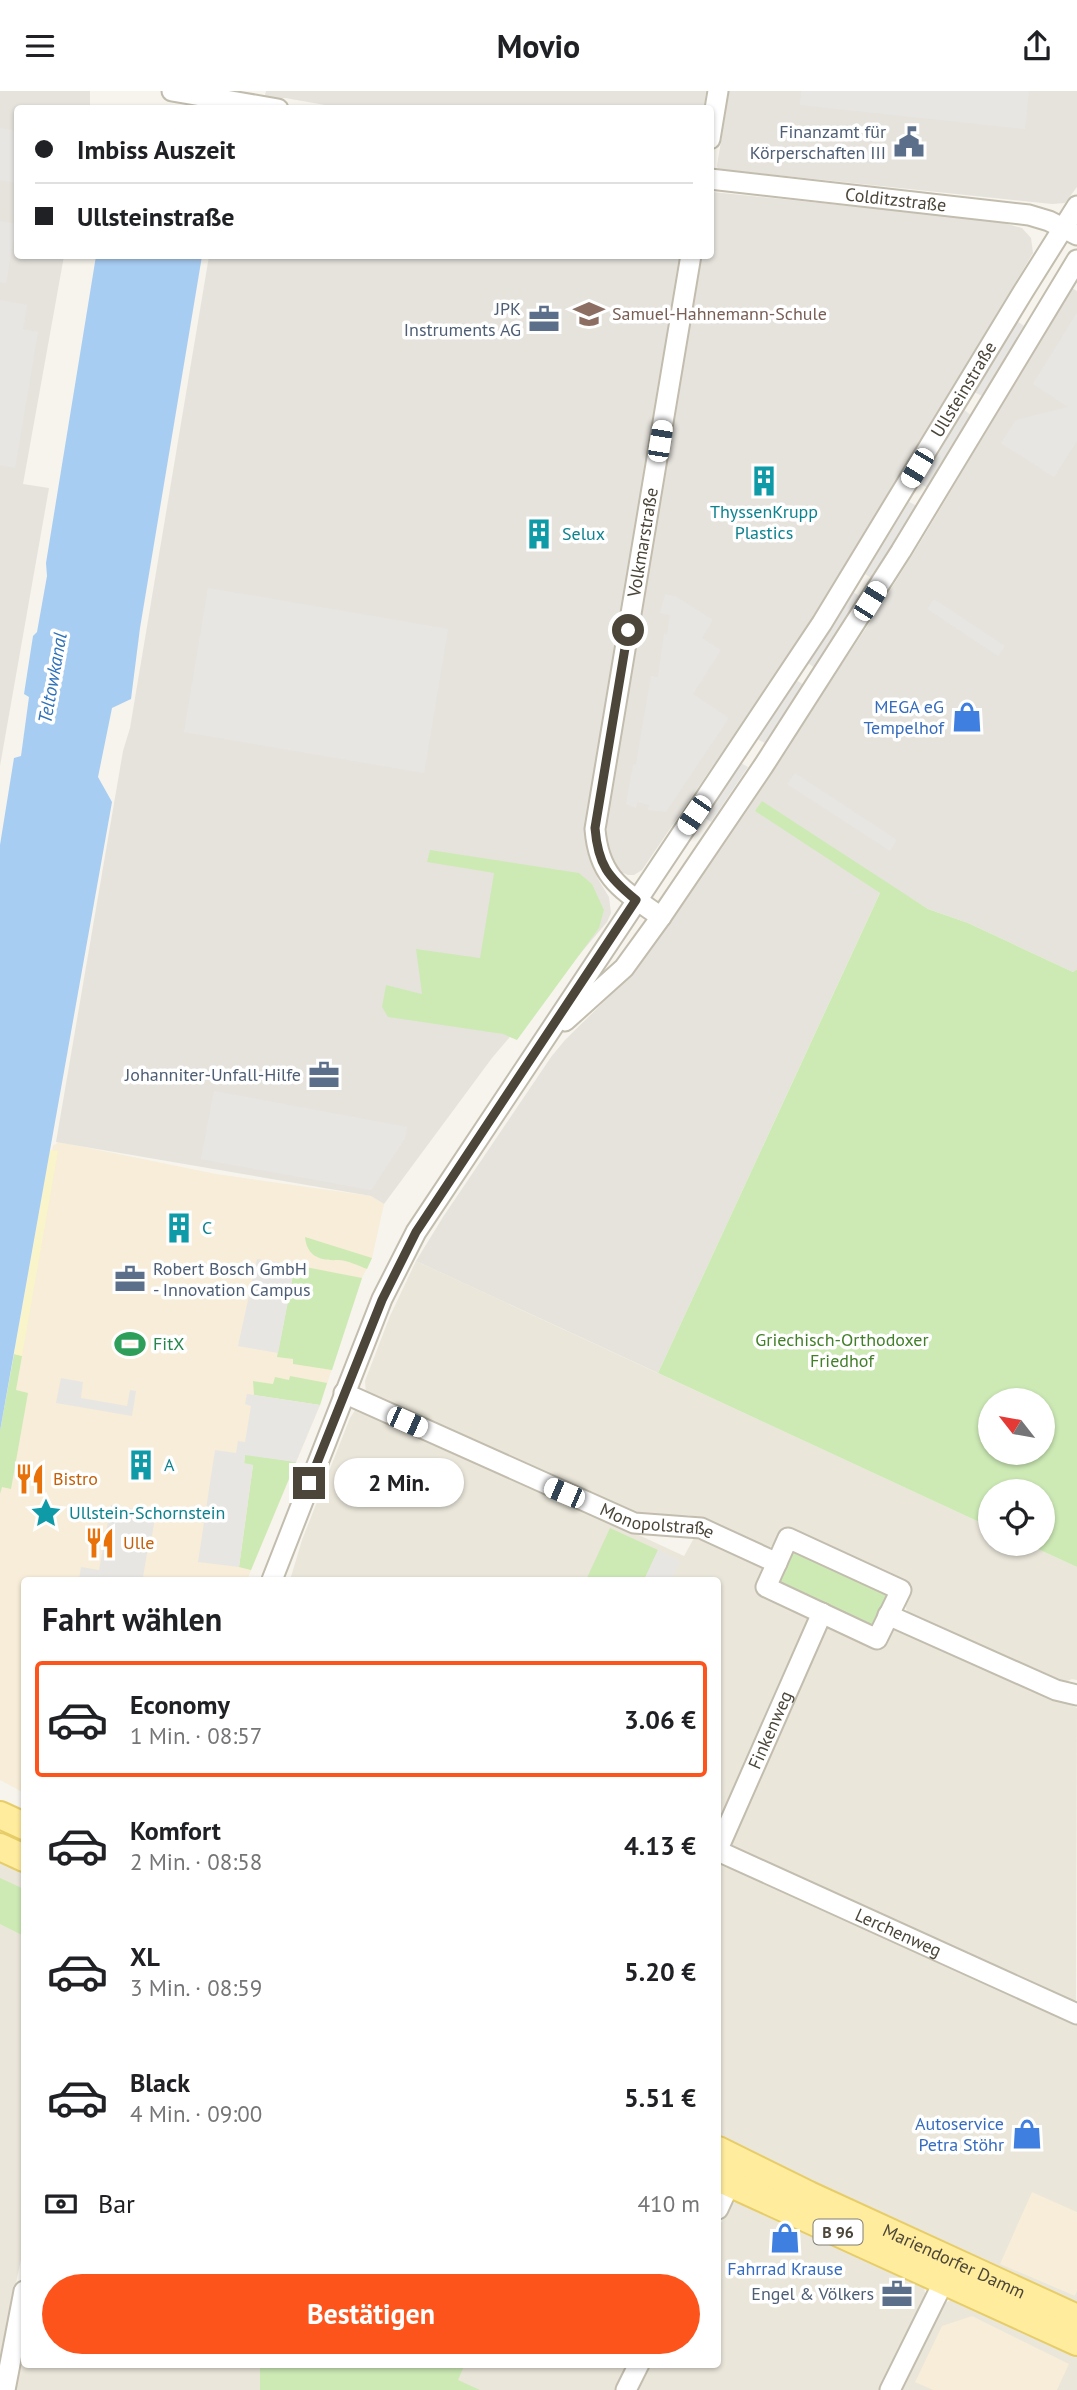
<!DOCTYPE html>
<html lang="de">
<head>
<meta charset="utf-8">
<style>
	:root { --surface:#fff; --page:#f2f2f2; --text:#202124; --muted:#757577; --line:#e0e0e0; --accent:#fd541c }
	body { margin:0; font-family:"PT Sans",sans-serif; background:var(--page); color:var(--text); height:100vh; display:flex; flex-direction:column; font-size:26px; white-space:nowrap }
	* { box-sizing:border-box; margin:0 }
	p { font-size:23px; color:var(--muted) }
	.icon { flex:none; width:38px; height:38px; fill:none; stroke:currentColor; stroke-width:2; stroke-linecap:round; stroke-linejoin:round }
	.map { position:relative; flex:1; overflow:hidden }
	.sheet { position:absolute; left:21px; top:1486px; width:700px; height:791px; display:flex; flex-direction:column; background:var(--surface); border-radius:7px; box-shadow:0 2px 5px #0004 }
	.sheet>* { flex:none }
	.hud { position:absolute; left:14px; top:14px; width:700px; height:154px; border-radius:7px; box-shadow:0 2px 5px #0004; display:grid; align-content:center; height:154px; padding:0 21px; background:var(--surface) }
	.needle { width:46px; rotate:301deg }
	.tools { position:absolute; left:978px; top:1297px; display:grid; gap:14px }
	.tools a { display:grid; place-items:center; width:77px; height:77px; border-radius:50%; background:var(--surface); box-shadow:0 2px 5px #0004; font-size:35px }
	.end { position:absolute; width:32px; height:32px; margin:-16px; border:9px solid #4b4639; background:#fff; box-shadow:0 0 0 4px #fff }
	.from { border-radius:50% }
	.bubble { position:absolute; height:49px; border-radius:24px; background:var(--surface); box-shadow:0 2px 5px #0004; font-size:23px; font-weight:700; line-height:49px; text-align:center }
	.car { position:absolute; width:21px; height:42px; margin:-21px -10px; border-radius:9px; box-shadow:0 0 5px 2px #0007; background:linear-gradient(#fff 24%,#345 0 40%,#fff 0 76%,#345 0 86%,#fff 0) }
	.hud b { display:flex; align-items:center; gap:24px; height:66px; font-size:26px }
	.hud b+b { border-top:2px solid var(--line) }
	.hud i { width:18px; height:18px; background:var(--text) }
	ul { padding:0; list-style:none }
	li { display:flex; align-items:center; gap:21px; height:116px; margin:0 14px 10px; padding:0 7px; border:4px solid transparent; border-radius:7px }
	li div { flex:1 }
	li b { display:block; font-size:26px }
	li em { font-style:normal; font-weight:700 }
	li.on { border-color:var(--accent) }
	li>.icon { width:63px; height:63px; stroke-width:1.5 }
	h2 { padding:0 21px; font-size:32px; line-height:84px }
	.pay { display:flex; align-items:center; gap:18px; height:77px; padding:0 21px; font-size:26px }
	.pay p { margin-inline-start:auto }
	.button { display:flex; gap:14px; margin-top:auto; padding:14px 21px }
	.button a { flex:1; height:80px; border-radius:42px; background:var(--accent); color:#fff; font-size:28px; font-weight:700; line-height:80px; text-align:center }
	header { display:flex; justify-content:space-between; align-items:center; height:91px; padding:0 21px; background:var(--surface); font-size:32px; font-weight:700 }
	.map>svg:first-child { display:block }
	.residential { fill:#eae6da }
	.commercial { fill:#f7edd8 }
	.industrial { fill:#e6e3dd }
	.green { fill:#cdeab5; fill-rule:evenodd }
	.sand { fill:#f9f4c9 }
	.parking { fill:#e8e6e3 }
	.water { fill:#a8cdf2 }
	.pier { fill:#f6f4ec }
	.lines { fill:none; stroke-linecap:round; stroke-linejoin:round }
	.minor-casing { stroke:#c2bdae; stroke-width:23 }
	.major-casing { stroke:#e7cd69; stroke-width:30 }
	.minor { stroke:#fff; stroke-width:19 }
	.major { stroke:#ffec9c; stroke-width:26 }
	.route { stroke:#4b4639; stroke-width:9 }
	.labels { text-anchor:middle; stroke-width:7; stroke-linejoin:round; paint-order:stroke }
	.shield { fill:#fff; stroke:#817e74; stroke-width:2 }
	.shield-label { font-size:16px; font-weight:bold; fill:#4b4639 }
	.service-label { font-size:18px; fill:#4e5e75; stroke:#fff; text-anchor:end }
	.street-label { font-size:18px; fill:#4b4639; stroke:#fff }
	.education-label { font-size:18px; fill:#785e54; stroke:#fff; text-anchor:start }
	.culture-label { font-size:18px; fill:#0d838f; stroke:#fff; text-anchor:start }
	.shop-label { font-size:18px; fill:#366cbe; stroke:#fff; text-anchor:end }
	.park-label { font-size:18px; fill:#427f29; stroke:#fff }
	.leisure-label { font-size:18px; fill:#27864d; stroke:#fff; text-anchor:start }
	.food-label { font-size:18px; fill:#c56008; stroke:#fff; text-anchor:start }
	.water-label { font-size:19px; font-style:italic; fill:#2e72bb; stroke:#fff }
</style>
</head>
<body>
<header><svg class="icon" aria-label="menu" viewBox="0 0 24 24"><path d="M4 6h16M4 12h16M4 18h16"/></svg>Movio<svg class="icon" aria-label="share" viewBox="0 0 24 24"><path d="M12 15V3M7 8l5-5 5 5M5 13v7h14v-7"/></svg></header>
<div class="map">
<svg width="1077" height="2299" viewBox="0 0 1077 2299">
	<rect width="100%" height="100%" fill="#f6f4ec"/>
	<g class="residential">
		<polygon points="416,1170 990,1436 990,1452 1027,1453 1077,1476 1077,1589 1072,1588 1059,1594 908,1523 904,1511 912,1494 786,1437 778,1452 766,1458 689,1424 633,1423 366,1302 365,1290 390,1225"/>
		<polygon points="361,1317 365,1317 684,1465 694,1447 698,1444 759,1472 763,1481 756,1500 811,1527 718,1742 718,1489 290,1489 302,1449 350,1327 356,1318"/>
		<polygon points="828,1533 881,1558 892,1540 897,1537 909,1540 1077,1617 1076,1909 1069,1910 730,1757 729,1751 819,1540"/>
		<polygon points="718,1769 1077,1931 1077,2217 718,2047"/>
		<polygon points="0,1771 24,1782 24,2155 0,2265"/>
		<polygon points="737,2110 924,2196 926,2208 880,2299 636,2299 649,2273 718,2273 718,2138 730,2114"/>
		<polygon points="952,2208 1077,2264 1077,2299 901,2299 944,2213"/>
		<polygon points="24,2247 24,2273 629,2273 616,2299 14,2299"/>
	</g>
	<g class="commercial">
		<polygon points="59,1051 216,1083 371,1105 384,1113 372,1167 362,1187 320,1314 247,1489 24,1489 24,1702 0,1689 0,1370 9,1294 53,1055"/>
		<polygon points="1032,2101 1077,2121 1077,2200 1075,2205 1000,2173"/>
		<polygon points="972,2225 1069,2273 1057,2299 933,2299 915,2291 942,2235"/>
	</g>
	<g class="industrial">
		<polygon points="0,0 90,0 90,17 18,18 18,164 64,165 23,393 49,397 0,675"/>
		<polygon points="266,0 706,0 704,18 348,18 285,7 264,8"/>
		<polygon points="729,0 1077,0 1077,96 1065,112 1052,113 718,78 717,75"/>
		<polygon points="712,101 996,130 1022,137 1031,147 1033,162 868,438 793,557 642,779 634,784 628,784 618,780 612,769 607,751 607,731 701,165 710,164"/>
		<polygon points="209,165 680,165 586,733 588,764 598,788 609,806 611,822 607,831 492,967 384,1113 371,1105 56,1051 123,660 130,637"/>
		<polygon points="1072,197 1077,200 1077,878 1073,881 968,832 928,818 885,791 658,1282 416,1170 443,1126 551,966 565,949 631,884 779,668 872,528 921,450"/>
	</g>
	<g class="green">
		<path d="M 762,710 L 928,818 L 968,832 L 1073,881 L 1077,878 L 1077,1476 L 1027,1453 L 1043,1452 L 1043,1400 L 990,1400 L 990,1436 L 658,1282 L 880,802 L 755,720 ZM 990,1309 L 1043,1309 L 1043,1362 L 990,1362 Z"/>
		<polygon points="430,759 579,782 592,793 604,819 599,837 517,949 503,943 388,926 382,916 386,894 422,903 416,858 480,867 494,782 427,771"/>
		<path d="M 305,1146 L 372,1167 L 367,1178 C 359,1175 347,1169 338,1169 C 321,1170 307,1166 305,1146 Z"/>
		<polygon points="295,1174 362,1187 332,1279 293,1273 293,1268 277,1266"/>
		<polygon points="14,1263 22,1265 16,1299 28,1302 11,1398 2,1396 0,1403 0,1340"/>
		<polygon points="290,1285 327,1292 320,1314 254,1304 253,1290 273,1293 275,1286 289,1289"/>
		<polygon points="245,1363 296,1371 251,1479 239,1476 253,1374 244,1373"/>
		<polygon points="610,1437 658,1459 644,1489 586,1489"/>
		<path d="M 800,1460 L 886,1502 L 888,1509 L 878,1531 L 871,1535 L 782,1495 L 779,1489 C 783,1476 785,1463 800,1460 Z"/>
		<polygon points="0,1787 24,1798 24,1845 0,1833"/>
		<polygon points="260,2273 465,2273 458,2289 480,2299 260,2299"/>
	</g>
	<polygon class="sand" points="50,1059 58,1060 22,1265 14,1263"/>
	<g class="parking">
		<polygon points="801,0 1029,0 1025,38 800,14"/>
		<polygon points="0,37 17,40 17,92 0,89"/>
		<polygon points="0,130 16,133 6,192 0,191"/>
		<polygon points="0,209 27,214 23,238 38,241 15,377 0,374"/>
		<polygon points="1077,222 1077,350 1054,386 1001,352 1016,329 1068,316 1033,293"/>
		<polygon points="1017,230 1024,235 982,305 974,301"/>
		<polygon points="964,319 971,324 928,397 920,393"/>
		<polygon points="909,411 917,415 873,488 865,483"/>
		<polygon points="208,497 448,538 424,682 184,641"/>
		<polygon points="853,501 861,506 815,577 808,572"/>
		<polygon points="665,503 677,506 713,529 702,547 721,559 693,603 729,627 666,721 648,719 649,714 637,711 636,717 626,713 633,674 636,673 651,585 658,586 664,543 667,543 670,524 660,522"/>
		<polygon points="934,508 1005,555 998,565 927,518"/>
		<polygon points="796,589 804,594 765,652 757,648"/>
		<polygon points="741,672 748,676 711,731 704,726"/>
		<polygon points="795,682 897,749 890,760 787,693"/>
		<polygon points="214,1000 407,1036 405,1047 371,1099 201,1068"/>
		<polygon points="257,1168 295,1174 278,1262 238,1255"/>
		<polygon points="61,1287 83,1291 81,1307 127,1315 130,1299 136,1300 132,1325 56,1312"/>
		<polygon points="247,1303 320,1314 296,1371 245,1364 244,1372 253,1374 239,1476 198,1471 215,1359 236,1362 238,1350 245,1351 251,1315 245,1313"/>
		<polygon points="111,1414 156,1422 150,1456 148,1457 143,1486 145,1489 73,1489 79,1488 81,1476 99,1479"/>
		<polygon points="658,1459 680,1470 671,1489 644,1489"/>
	</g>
	<polygon class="water" points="96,165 202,165 140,537 131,608 112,617 98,686 112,711 0,1340 0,754 14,667 21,665 29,606 24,603 33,545 37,541 47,485 46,472"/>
	<polygon class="pier" points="125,0 220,0 217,18 180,17 124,9"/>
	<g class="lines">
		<g class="minor-casing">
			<g id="minor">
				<polyline points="172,0 278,18"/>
				<polyline points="710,48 718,0"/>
				<path id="s1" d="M 710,88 L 1029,124 L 1049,130 L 1077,144"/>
				<path id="s2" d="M 661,826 C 623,799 599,788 595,738 L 691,164"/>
				<polyline points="565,930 624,877 661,826 764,674 901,460 1077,169"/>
				<path id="s3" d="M 344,1302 L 634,1432 L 701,1437 L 777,1472"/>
				<polygon points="788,1447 901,1499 877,1548 766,1496"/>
				<path id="s4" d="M 272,1489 L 382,1208 L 416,1141 L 822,532 L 1023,201 L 1077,115"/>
				<polyline points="888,1524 1056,1599 1077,1604"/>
				<path id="s5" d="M 718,1758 L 822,1522"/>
				<path id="s6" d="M 718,1760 L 1077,1923"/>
				<polyline points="718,2118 735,2081"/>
				<polyline points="5,2299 24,2200"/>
				<polyline points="626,2299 639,2273"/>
				<polyline points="890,2299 950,2178"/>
			</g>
		</g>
		<g class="major-casing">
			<g id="major">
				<polyline points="0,1724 24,1735"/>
				<polyline points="0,1756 24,1767"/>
				<path id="s7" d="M 718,2059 L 809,2104 L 1077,2227"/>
				<polyline points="718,2087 1077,2251"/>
			</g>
		</g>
		<use href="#minor" class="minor"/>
		<use href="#major" class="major"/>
	</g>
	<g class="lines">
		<path class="route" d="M 309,1392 L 382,1209 L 416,1141 L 636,809 C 608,786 598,774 595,737 L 628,539"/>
	</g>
	<defs>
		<g id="civic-bare" transform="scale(2.415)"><path d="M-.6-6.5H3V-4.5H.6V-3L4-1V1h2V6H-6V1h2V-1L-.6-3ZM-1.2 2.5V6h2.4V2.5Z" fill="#5c6f8a" stroke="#fff" stroke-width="2.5" paint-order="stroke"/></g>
		<g id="school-bare" transform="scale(2.415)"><path d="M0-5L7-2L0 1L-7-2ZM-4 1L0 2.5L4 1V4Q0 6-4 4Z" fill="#8d6e63" stroke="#fff" stroke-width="2.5" paint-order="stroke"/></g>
		<g id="office-bare" transform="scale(2.415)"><path d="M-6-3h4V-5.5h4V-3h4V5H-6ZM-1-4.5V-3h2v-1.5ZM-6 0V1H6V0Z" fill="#5c6f8a" stroke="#fff" stroke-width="2.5" paint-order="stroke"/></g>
		<g id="building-bare" transform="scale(2.415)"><path d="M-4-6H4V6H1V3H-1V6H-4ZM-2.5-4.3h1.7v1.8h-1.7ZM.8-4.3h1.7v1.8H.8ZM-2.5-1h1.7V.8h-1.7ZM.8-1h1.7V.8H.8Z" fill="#0f9aa8" stroke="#fff" stroke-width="2.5" paint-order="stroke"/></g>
		<g id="shop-bare" transform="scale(2.415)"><path d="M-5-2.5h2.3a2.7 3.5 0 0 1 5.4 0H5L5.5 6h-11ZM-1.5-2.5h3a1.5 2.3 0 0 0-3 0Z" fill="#3f7fe0" stroke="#fff" stroke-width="2.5" paint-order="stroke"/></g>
		<g id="stadium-bare" transform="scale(2.415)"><path d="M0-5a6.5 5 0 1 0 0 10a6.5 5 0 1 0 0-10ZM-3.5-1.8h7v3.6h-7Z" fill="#2e9e5b" stroke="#fff" stroke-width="2.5" paint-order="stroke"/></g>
		<g id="restaurant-bare" transform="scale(2.415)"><path d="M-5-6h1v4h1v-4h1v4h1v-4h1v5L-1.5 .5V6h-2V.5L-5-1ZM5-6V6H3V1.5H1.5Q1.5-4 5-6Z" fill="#e8710a" stroke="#fff" stroke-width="2.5" paint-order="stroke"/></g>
		<g id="sight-bare" transform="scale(2.415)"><path d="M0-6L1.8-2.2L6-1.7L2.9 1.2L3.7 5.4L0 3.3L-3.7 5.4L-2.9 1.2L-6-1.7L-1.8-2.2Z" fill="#0f9aa8" stroke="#fff" stroke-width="2.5" paint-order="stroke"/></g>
	</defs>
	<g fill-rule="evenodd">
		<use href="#civic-bare" x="909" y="51"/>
		<use href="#school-bare" x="589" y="223"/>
		<use href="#office-bare" x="544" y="228"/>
		<use href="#building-bare" x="764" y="390"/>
		<use href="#building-bare" x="539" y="443"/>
		<use href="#shop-bare" x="967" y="626"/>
		<use href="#office-bare" x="324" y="984"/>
		<use href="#building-bare" x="179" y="1137"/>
		<use href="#office-bare" x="130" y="1188"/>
		<use href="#stadium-bare" x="130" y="1253"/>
		<use href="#building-bare" x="141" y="1374"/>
		<use href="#restaurant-bare" x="30" y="1388"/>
		<use href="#sight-bare" x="46" y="1422"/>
		<use href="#restaurant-bare" x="100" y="1452"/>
		<use href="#shop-bare" x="1027" y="2043"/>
		<use href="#shop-bare" x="785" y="2147"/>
		<use href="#office-bare" x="897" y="2203"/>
	</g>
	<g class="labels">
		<rect class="shield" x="813.5" y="2128.5" width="49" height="25" rx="5"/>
		<g class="shield-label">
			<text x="838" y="2147">B 96</text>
		</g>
		<g class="service-label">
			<text x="886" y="47">Finanzamt für<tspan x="886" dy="21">Körperschaften III</tspan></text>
			<text x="521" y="224">JPK<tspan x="521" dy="21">Instruments AG</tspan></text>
			<text x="301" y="990">Johanniter-Unfall-Hilfe</text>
			<text x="153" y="1184" text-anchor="start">Robert Bosch GmbH<tspan x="153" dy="21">- Innovation Campus</tspan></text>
			<text x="874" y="2209">Engel &amp; Völkers</text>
		</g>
		<g class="street-label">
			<text dy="6" stroke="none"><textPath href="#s1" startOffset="187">Colditzstraße</textPath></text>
			<text dy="6" stroke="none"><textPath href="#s4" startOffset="1382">Ullsteinstraße</textPath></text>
			<text dy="6" stroke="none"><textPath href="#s2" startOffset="406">Volkmarstraße</textPath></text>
			<text dy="6" stroke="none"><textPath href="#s3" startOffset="340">Monopolstraße</textPath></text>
			<text dy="6" stroke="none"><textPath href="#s5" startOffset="130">Finkenweg</textPath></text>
			<text dy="6" stroke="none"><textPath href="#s6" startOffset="198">Lerchenweg</textPath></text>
			<text dy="6" stroke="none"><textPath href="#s7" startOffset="261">Mariendorfer Damm</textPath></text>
		</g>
		<g class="education-label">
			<text x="612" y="229">Samuel-Hahnemann-Schule</text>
		</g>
		<g class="culture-label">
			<text x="764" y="427" text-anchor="middle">ThyssenKrupp<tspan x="764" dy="21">Plastics</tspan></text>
			<text x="562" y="449">Selux</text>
			<text x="202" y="1143">C</text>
			<text x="164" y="1380">A</text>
			<text x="69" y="1428">Ullstein-Schornstein</text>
		</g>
		<g class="shop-label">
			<text x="944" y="622">MEGA eG<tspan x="944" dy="21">Tempelhof</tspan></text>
			<text x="1004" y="2039">Autoservice<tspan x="1004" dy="21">Petra Stöhr</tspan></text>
			<text x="785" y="2184" text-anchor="middle">Fahrrad Krause</text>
		</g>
		<g class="park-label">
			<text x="842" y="1255">Griechisch-Orthodoxer<tspan x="842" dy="21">Friedhof</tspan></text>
		</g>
		<g class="leisure-label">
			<text x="153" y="1259">FitX</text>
		</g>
		<g class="food-label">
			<text x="53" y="1394">Bistro</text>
			<text x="123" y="1458">Ulle</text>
		</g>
		<g class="water-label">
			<text transform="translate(52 587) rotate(-80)" y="7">Teltowkanal</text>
		</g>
	</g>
</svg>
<div class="tools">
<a><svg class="needle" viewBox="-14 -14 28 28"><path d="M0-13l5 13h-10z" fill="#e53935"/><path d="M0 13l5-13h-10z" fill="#757577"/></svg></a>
<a><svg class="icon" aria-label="locate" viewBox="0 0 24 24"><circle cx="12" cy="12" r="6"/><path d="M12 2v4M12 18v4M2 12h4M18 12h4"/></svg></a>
</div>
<i class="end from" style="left:628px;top:539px"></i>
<i class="end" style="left:309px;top:1392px"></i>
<div class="bubble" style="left:334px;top:1367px;width:130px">2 Min.</div>
<i class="car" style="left:660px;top:350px;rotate:9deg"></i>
<i class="car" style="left:917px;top:377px;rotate:211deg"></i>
<i class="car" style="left:870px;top:510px;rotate:32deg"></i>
<i class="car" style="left:694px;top:724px;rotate:214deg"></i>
<i class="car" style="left:407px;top:1331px;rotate:114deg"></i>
<i class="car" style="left:564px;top:1402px;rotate:293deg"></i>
<div class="hud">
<b><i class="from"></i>Imbiss Auszeit</b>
<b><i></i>Ullsteinstraße</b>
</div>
<section class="sheet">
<h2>Fahrt wählen</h2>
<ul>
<li class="on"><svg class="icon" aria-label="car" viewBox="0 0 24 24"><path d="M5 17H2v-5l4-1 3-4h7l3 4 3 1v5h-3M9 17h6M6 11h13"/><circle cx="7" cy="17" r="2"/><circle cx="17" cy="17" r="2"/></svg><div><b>Economy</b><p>1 Min. · 08:57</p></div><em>3.06 €</em></li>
<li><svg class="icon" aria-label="car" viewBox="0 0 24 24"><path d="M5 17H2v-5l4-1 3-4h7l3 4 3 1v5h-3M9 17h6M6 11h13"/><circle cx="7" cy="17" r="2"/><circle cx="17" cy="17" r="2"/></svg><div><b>Komfort</b><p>2 Min. · 08:58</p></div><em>4.13 €</em></li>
<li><svg class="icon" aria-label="car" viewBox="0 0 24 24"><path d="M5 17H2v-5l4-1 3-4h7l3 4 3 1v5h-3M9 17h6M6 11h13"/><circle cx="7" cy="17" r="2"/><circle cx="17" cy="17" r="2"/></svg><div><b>XL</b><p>3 Min. · 08:59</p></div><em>5.20 €</em></li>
<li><svg class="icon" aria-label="car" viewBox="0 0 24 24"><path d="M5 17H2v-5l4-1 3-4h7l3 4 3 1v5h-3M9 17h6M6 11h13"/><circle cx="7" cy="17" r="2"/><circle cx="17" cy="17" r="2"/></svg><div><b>Black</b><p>4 Min. · 09:00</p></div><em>5.51 €</em></li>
</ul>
<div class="pay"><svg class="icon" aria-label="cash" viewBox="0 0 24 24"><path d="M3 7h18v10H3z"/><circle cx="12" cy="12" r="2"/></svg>Bar<p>410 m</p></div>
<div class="button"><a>Bestätigen</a></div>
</section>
</div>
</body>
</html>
